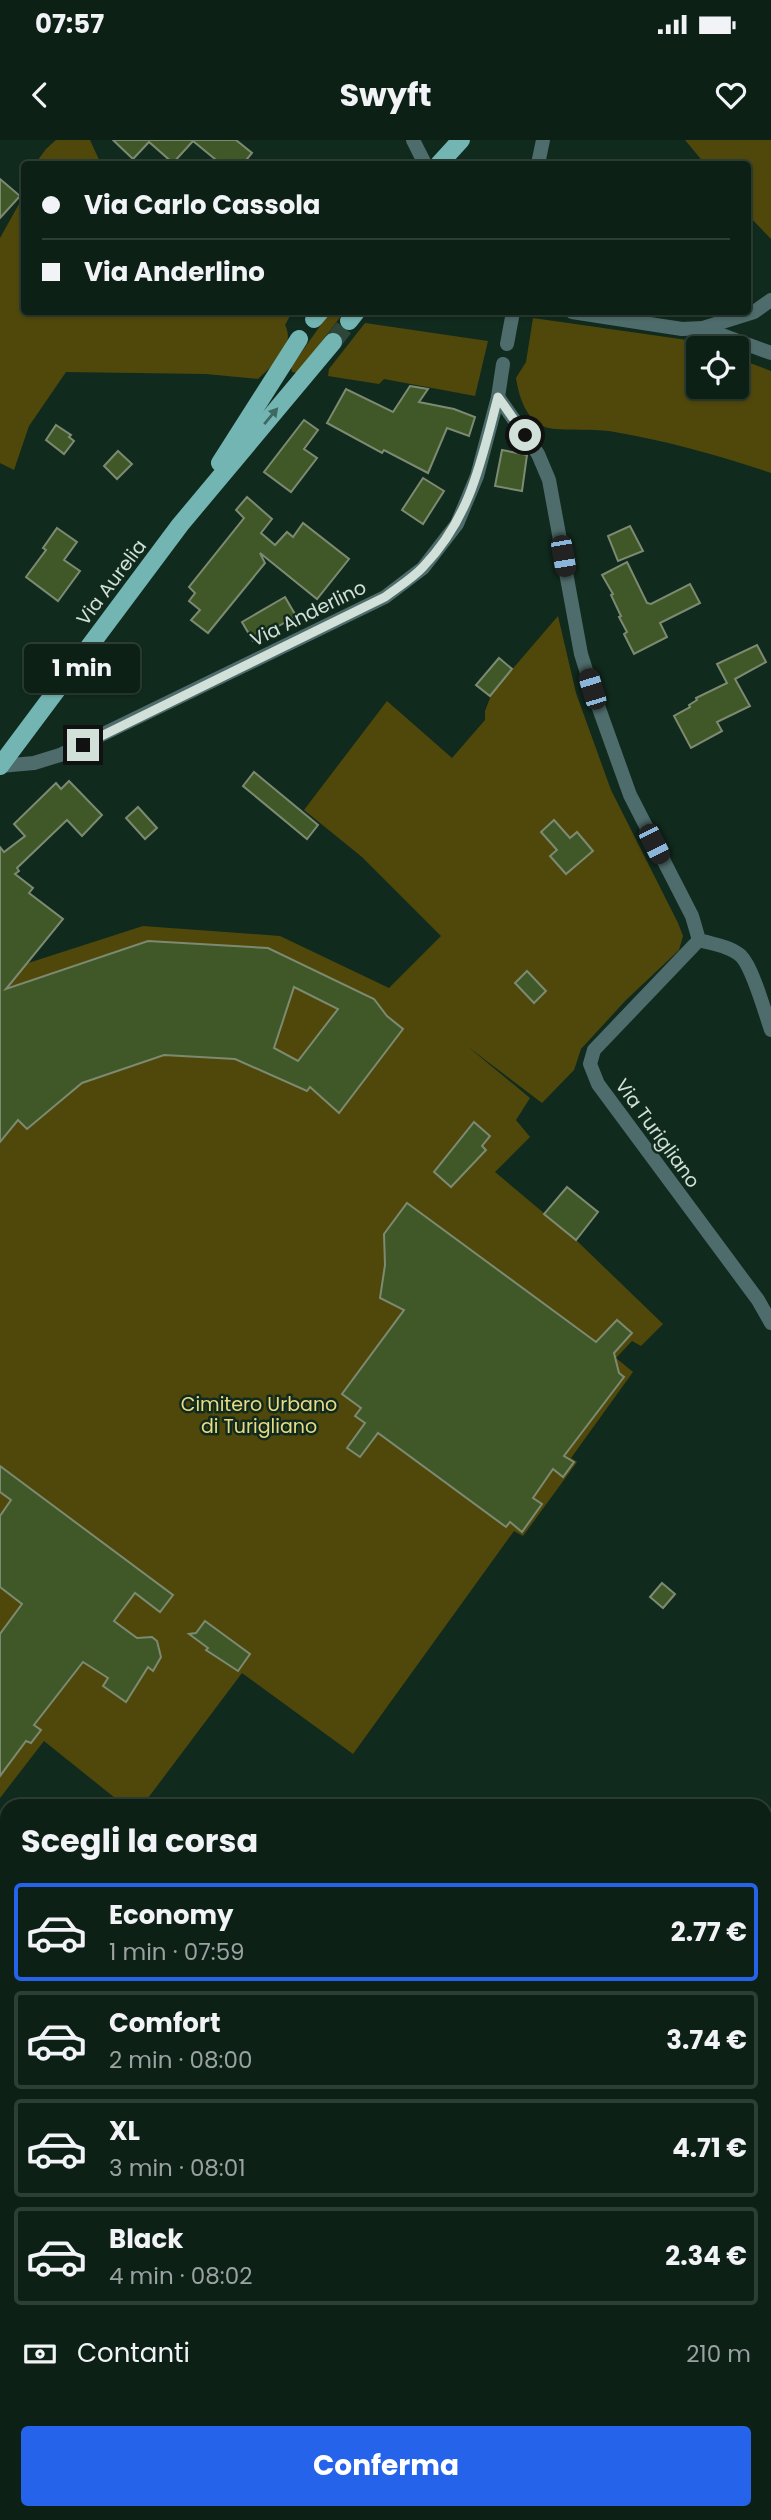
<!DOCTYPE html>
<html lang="it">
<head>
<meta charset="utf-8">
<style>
	:root { --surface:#0d2016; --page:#16281f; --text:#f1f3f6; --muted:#9aa3a1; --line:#2d3e35; --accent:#2563eb }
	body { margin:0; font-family:Poppins,sans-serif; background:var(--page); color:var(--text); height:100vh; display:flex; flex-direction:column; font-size:26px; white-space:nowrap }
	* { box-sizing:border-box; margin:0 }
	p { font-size:23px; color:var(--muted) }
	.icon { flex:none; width:38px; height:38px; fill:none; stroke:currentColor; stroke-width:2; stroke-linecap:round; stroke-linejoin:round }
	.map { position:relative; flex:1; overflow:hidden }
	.side { position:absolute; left:0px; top:1659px; width:772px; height:721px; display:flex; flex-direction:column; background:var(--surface); border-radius:21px 21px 0 0; box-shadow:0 2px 5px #0004,0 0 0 2px var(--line) }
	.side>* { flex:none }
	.hud { position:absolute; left:21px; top:21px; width:730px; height:154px; border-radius:7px; box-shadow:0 2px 5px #0004,0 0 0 2px var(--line); display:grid; align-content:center; height:154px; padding:0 21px; background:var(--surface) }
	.controls { position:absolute; left:686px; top:196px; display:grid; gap:14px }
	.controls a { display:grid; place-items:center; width:63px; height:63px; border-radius:7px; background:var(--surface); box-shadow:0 2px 5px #0004,0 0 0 2px var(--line); font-size:35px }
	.end { position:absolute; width:32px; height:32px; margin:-16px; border:9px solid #d1e0d8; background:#111; box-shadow:0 0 0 4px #111 }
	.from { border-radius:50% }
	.bubble { position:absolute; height:49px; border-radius:7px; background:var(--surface); box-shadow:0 2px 5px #0004,0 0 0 2px var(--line); font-size:23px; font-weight:700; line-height:49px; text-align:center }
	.car { position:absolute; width:21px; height:42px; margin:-21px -10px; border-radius:9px; box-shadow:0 0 5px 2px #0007; background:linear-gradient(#222 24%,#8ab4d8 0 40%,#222 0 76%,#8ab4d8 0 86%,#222 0) }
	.hud b { display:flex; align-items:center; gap:24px; height:66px; font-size:26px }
	.hud b+b { border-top:2px solid var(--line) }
	.hud i { width:18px; height:18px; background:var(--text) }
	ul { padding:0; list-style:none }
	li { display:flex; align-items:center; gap:21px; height:98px; margin:0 14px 10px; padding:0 7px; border:4px solid var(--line); border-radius:7px }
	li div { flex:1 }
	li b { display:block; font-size:26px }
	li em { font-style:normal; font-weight:700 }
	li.on { border-color:var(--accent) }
	li>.icon { width:63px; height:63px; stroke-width:1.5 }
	h2 { padding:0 21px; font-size:32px; line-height:84px }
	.pay { display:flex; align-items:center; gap:18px; height:77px; padding:0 21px; font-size:26px }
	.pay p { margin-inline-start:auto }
	.primary-button { display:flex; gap:14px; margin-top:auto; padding:14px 21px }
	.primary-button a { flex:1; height:80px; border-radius:7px; background:var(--accent); color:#fff; font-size:28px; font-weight:700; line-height:80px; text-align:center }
	.status { display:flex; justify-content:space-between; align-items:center; height:49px; padding:0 35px; background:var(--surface); direction:ltr }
	.status svg { height:19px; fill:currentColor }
	header { display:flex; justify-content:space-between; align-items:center; height:91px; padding:0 21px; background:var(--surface); font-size:32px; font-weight:700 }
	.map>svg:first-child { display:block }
	.green { fill:#50480b }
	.building { fill:#405828; stroke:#7d8a72; stroke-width:2; fill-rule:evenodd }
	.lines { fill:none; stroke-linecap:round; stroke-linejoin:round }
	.primary-tunnel { stroke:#2e453a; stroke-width:18; stroke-dasharray:18 9; stroke-linecap:butt }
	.minor { stroke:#4e6c6b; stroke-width:14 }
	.secondary { stroke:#639593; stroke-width:14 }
	.primary { stroke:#73b5b2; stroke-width:18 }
	.oneway { fill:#3d6961 }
	.route { stroke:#d1e0d8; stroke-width:9 }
	.labels { text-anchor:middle; stroke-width:5; stroke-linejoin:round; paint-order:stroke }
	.street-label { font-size:19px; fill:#d1e0d8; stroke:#112a1e }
	.park-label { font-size:19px; fill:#e8db84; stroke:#112a1e }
</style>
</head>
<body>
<div class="status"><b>07:57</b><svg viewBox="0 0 49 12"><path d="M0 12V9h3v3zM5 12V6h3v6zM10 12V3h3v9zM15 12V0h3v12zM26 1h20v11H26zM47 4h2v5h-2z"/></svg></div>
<header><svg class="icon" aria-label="back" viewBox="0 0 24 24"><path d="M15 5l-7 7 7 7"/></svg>Swyft<svg class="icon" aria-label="heart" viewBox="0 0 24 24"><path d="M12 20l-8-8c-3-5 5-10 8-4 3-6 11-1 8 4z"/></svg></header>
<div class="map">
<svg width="771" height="2380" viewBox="0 0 771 2380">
	<rect width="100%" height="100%" fill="#112a1e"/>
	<g class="green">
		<polygon points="56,0 90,0 101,24 35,24 46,9"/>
		<polygon points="685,0 771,0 771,99 747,74 747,24 705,24"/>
		<path d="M 24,55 L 24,172 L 308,172 L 290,176 L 285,185 C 296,206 273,225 258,239 L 206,234 L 66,232 L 29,286 L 14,330 L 0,323 L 0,98 Z"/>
		<polygon points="330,172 344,172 298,233 292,232 291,227"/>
		<path d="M 533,178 L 687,200 L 710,208 L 698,208 L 698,247 L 737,247 L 737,218 L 771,231 L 771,333 C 719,315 663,300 609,291 C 595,289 554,291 545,287 C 525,279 519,256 516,238 L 526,222 Z"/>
		<polygon points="365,183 488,201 475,256 384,239 379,244 328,236 329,229"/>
		<polygon points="558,476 576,553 611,650 678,783 683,796 679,810 626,860 581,909 574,930 542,963 467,906 530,958 516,980 530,997 495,1032 576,1100 663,1184 641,1206 632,1201 616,1218 633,1232 571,1318 577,1322 523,1396 514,1391 353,1614 242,1533 142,1666 125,1666 44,1601 0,1658 0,842 19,826 143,786 280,796 389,848 441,796 362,717 304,670 387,561 452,618 485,580 485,571 492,553"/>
		<polygon points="301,2373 322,2373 329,2378 328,2380 295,2380"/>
	</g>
	<g class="building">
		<polygon points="113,0 236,0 252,13 243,24 221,24 193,1 173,23 149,2 133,19"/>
		<polygon points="0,39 20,56 0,78"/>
		<polygon points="410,246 428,249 419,262 454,269 475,277 469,296 447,288 428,333 384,310 382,313 327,283 346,249 393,272"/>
		<polygon points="304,280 318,290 304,309 317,318 291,352 264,332"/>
		<polygon points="56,285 71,295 69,297 74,301 64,314 46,300"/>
		<polygon points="502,310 527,315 522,351 495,346"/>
		<polygon points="118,311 132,324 117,339 104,326"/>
		<polygon points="423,338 444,351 423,384 402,370"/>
		<polygon points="247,357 272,379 261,393 275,405 287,392 293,397 303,383 349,419 317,459 260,413 265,423 208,493 191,480 200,470 189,461 195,453 189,447 244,378 236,370"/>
		<polygon points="630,386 643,411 618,421 608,396"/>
		<polygon points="57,388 77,402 64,420 80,431 58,461 26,437 46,410 43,408"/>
		<polygon points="627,422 647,463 651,464 690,444 700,463 660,483 667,497 634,514 624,494 627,492 619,477 621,476 611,455 613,454 602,435"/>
		<polygon points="285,457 296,476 253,501 242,482"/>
		<polygon points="757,505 766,522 735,539 750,566 717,582 722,591 691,608 674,576 690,567 689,565 697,560 696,558 727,543 717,524"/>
		<polygon points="499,518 512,529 490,556 476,545"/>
		<polygon points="254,632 318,685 307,699 243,646"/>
		<path d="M 69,641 L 102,675 L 82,696 L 67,680 L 17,728 L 19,731 L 15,734 L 33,748 L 29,753 L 63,779 L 6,849 L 148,801 L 268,808 L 374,859 L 387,876 L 403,889 L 339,973 L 310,947 L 307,951 L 235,919 L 164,915 L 82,943 L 27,989 L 18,980 L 0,1002 L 0,707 L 4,712 L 25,696 L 14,684 L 56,643 L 61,649 ZM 294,847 L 338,869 L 298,921 L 274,908 Z"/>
		<polygon points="138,667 157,688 145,699 126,678"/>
		<polygon points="554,680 570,698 577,692 593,711 566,734 550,716 557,710 541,692"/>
		<polygon points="527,831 546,851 534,863 515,843"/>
		<polygon points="474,982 490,996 482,1006 486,1010 451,1047 434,1032"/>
		<polygon points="567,1047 598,1072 576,1100 544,1074"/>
		<polygon points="407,1063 596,1202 617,1180 632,1193 614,1213 619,1233 624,1237 564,1316 574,1322 563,1337 553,1329 533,1358 542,1364 522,1392 510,1382 506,1387 378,1293 360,1317 347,1308 365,1283 355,1276 361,1268 342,1254 404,1170 380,1158 385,1125 384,1094"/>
		<polygon points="0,1326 173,1455 160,1472 135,1453 114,1481 137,1498 152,1497 157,1501 161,1517 153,1531 148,1527 126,1562 103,1546 108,1538 83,1522 34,1585 41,1590 31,1603 26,1601 0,1636 0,1494 22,1464 0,1447 0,1376 11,1360 0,1352"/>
		<polygon points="662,1443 675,1454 663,1468 650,1457"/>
		<polygon points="205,1481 250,1514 238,1531 206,1510 208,1508 189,1494 196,1493"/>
	</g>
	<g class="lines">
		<polyline class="primary-tunnel" points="333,202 349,181"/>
		<g class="minor">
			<polyline points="413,0 425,24"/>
			<polyline points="538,24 543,0"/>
			<polyline points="572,172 682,189 703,188 771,213"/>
			<polyline points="703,188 754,172 771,160"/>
			<polyline points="507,204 513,172"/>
			<path d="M 498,257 L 538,314 L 549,340 L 581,514 L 592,549 L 630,655 L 692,776 L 699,800 C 712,804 730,806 741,816 C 753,828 765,873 771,890"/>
			<polyline points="0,626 34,623 60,615 385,457 423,428 457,384 477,336 498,257 503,224"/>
			<polyline points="699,800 594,910 590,924 598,944 758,1160 771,1183"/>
			<polyline points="0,2067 7,2073"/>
			<polyline points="765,2149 771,2142"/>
			<polyline points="69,2380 74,2373"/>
			<polyline points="389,2380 395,2373"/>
		</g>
		<g class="secondary">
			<polyline points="0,1789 7,1794"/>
			<polyline points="0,1817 7,1822"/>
			<polyline points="756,2373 766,2380"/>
		</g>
		<g class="primary">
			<polyline points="439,24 461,0"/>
			<polyline points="314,179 320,172"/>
			<polyline points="349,181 356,172"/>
			<polyline points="220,323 299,199"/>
			<polyline points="0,626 180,385 333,202"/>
		</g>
	</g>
	<defs><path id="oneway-solid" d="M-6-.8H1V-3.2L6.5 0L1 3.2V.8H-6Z" transform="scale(1.75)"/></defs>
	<use class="oneway" href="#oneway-solid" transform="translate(271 276) rotate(-50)"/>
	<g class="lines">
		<path class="route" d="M 83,605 L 385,457 C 398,447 413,438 423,427 C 471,377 481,321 498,257 L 525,295"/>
	</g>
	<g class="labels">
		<g class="street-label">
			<text transform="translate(111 442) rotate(-53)" y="7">Via Aurelia</text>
			<text transform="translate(308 473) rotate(-26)" y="7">Via Anderlino</text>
			<text transform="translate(658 993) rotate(54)" y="7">Via Turigliano</text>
		</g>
		<g class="park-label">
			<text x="259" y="1271">Cimitero Urbano<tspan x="259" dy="22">di Turigliano</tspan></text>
		</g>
	</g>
</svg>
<div class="controls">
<a><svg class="icon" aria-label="locate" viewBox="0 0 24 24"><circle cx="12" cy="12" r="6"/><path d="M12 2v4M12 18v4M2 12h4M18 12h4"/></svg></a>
</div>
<i class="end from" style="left:525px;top:295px"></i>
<i class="end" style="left:83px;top:605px"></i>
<div class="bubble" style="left:24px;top:504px;width:116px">1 min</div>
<i class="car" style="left:563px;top:416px;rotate:170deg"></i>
<i class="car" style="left:592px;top:549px;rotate:343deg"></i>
<i class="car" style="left:654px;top:704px;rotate:153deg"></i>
<div class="hud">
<b><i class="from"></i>Via Carlo Cassola</b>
<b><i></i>Via Anderlino</b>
</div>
<section class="side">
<h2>Scegli la corsa</h2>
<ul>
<li class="on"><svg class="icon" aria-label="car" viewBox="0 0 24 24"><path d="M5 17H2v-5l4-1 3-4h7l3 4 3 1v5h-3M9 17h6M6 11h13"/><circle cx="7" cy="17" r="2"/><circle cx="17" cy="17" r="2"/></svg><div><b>Economy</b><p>1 min · 07:59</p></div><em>2.77 €</em></li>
<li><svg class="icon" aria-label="car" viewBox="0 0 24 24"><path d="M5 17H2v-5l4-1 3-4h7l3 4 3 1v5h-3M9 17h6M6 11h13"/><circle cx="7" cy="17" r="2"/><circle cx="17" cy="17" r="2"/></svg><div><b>Comfort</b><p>2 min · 08:00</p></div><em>3.74 €</em></li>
<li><svg class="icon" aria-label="car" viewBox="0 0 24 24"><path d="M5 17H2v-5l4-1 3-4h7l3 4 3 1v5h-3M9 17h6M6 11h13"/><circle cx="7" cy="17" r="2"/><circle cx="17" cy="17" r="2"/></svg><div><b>XL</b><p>3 min · 08:01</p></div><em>4.71 €</em></li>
<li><svg class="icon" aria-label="car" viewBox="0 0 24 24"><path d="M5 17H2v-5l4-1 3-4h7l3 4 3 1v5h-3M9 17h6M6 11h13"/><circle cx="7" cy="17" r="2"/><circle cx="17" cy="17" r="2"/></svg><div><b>Black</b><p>4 min · 08:02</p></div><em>2.34 €</em></li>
</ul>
<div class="pay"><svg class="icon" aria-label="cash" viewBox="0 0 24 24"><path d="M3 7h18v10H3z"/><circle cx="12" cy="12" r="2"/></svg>Contanti<p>210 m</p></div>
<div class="primary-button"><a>Conferma</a></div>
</section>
</div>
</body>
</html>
